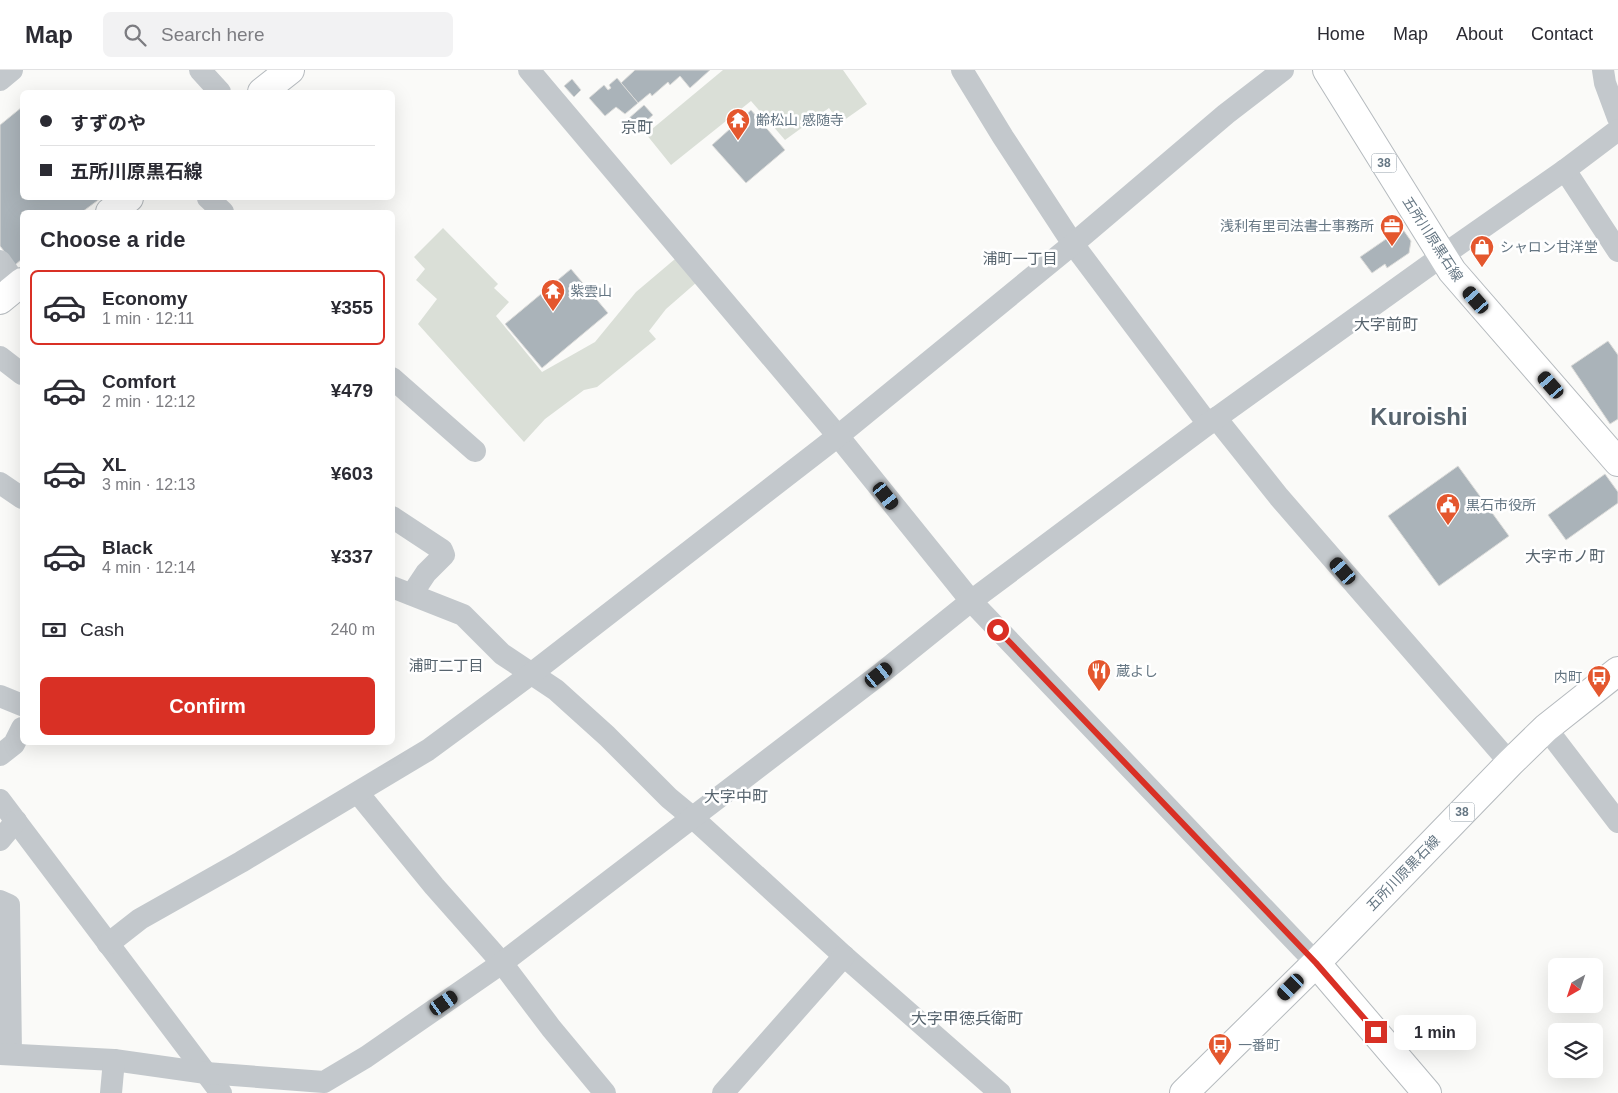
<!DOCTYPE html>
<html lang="en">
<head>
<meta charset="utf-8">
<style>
	:root { --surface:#fff; --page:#f2f2f3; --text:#2b2b33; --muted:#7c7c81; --line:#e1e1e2; --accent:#d93025 }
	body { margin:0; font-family:Arial,"Noto Sans JP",sans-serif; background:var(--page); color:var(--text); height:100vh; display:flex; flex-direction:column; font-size:19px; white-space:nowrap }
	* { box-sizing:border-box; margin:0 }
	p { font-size:16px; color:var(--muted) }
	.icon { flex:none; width:28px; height:28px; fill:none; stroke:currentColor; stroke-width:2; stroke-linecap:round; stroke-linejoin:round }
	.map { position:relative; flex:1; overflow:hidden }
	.sheet { position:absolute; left:20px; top:140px; width:375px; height:535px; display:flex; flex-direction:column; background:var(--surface); border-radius:8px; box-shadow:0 5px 20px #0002 }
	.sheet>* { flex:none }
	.banner { position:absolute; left:20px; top:20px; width:375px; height:110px; border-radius:8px; box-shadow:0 5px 20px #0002; display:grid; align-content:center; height:110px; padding:0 20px; background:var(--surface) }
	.needle { width:32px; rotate:219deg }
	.fabs { position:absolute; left:1548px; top:888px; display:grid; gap:10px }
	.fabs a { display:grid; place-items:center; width:55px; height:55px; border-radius:8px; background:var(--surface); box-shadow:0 5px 20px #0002; font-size:25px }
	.end { position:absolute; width:22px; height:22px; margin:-11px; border:6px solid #d93025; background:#fff; box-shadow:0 0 0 2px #fff }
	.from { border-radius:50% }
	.bubble { position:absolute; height:35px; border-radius:8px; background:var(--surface); box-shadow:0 5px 20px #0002; font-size:16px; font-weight:700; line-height:35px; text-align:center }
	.car { position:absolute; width:15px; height:30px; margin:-15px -8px; border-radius:6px; box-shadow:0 0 4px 1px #0007; background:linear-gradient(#222 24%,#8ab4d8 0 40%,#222 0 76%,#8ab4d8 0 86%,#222 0) }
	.banner b { display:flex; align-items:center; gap:18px; height:48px; font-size:19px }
	.banner b+b { border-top:1px solid var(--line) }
	.banner i { width:12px; height:12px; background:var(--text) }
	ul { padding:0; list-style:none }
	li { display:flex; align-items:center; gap:15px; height:75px; margin:0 10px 8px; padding:0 10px; border:2px solid transparent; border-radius:8px }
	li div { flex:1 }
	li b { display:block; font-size:19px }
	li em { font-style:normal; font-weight:700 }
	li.selected { border-color:var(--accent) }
	li>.icon { width:45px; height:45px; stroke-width:1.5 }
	h2 { padding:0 20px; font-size:22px; line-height:60px }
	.pay { display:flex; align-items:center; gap:12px; height:55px; padding:0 20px; font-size:19px }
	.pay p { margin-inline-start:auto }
	.button { display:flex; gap:10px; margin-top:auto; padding:10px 20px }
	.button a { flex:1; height:58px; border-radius:8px; background:var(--accent); color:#fff; font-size:20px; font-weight:700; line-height:58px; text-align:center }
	header { display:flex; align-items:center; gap:30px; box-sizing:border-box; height:70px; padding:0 25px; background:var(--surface); border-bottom:1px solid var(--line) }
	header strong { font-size:24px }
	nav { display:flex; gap:28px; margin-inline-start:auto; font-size:18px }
	.search { width:350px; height:45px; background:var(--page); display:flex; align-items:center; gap:12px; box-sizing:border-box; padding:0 18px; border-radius:8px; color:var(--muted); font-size:19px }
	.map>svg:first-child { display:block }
	.green { fill:#dadfd7 }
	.building { fill:#aab3b9; stroke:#dcdcda }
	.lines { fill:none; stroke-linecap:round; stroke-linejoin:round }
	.major-casing { stroke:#b5babe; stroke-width:30 }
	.minor { stroke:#c3c8cc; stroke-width:22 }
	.major { stroke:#fff; stroke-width:28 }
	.route { stroke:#d93025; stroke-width:6 }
	.labels { text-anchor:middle; stroke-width:5; stroke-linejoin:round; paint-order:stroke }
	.shield { fill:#fff; stroke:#939fa8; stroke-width:1 }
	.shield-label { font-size:12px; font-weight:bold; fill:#657683 }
	.poi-label { font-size:14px; fill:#657683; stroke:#fff; text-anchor:start }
	.street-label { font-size:14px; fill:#657683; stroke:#fff }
	.neighbourhood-label { font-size:15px; fill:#57646e; stroke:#fff }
	.quarter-label { font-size:16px; fill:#57646e; stroke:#fff }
	.town-label { font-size:24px; font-weight:bold; fill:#57646e; stroke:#fff }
</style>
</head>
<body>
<header>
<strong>Map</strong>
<div class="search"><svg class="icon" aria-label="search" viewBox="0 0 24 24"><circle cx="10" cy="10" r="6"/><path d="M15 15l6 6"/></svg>Search here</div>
<nav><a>Home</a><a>Map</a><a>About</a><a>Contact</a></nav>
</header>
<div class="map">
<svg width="1618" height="1023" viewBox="0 0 1618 1023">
	<rect width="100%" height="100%" fill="#fafaf8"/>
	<g class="green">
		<polygon points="723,0 843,0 867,34 840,53 829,38 785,70 751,31 671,95 646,64"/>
		<polygon points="443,158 498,214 494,218 509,232 496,246 542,302 595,272 636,222 675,189 697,212 666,239 649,261 656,269 597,317 584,320 545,349 524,372 418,254 437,229 416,210 425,199 414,187"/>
	</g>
	<g class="building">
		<polygon points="635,0 710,0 690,18 680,6 670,15 668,12 652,26 650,23 638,33 621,13"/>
		<polygon points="617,8 638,33 625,44 616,37 605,46 589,28 604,15 608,20 611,18 609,15"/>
		<polygon points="572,9 581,20 574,27 564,16"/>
		<polygon points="644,35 653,45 637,59 628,49"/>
		<polygon points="22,37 22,128 101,128 82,142 22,142 22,189 15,195 0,176 0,55"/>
		<polygon points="751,40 785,80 746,113 712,75"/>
		<polygon points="1402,158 1411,171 1409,183 1387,198 1385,194 1372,203 1360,187"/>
		<polygon points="571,199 608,243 542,298 505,254"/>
		<polygon points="1608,271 1618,285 1618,349 1610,354 1571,296"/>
		<polygon points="1458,396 1509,466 1439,516 1388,446"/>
		<polygon points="1605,404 1618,422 1618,433 1566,470 1548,445"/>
	</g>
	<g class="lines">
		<g class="major-casing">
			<g id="major">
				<polyline points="1327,0 1452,201 1618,392"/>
				<polyline points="262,22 290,0"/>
				<polyline points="110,142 129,128"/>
				<polyline points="0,230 22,212"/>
				<polyline points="1316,893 1427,1023"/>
				<polyline points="1184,1023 1316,893 1510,693 1546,658 1618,601"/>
			</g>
		</g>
		<g class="minor">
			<polyline points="200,0 220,22"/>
			<polyline points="529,0 838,366 971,531 1316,893"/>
			<polyline points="962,0 1003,67 1073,174 1208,354"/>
			<polyline points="1603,0 1605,13 1618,48"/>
			<polyline points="0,10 12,0"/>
			<polyline points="1565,100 1618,181"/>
			<polyline points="208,128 223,142"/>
			<polyline points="0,191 18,216"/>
			<polyline points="0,287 22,304"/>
			<polyline points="392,308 475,381"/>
			<polyline points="1216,348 1279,427 1510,693"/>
			<polyline points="0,413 22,428"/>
			<polyline points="392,447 442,480 444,485 426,503 412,524"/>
			<polyline points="392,517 463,545 502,584 556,620 607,666 669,728 692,747 844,886 1000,1023"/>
			<polyline points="0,626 22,635"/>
			<polyline points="1546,658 1618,752"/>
			<polyline points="0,685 14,674 22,658"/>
			<polyline points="358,723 434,816 502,893 551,958 605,1023"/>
			<polyline points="0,730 221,1023"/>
			<polyline points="0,770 16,751"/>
			<polyline points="0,831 9,835 11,984"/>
			<polyline points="108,874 140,849 241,792 428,680 531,604 838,366 1073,174 1226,44 1283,0"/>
			<polyline points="0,984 114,990 206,1003 324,1012 366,987 502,893 879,605 971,531 1208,354 1442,186 1565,100 1618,60"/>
			<polyline points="111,1023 114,990"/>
			<polyline points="723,1023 844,886"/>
		</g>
		<use href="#major" class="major"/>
	</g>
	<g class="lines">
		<polyline class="route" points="998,560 1316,893 1376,962"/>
	</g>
	<defs>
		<g id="temple-pin" transform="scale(1.25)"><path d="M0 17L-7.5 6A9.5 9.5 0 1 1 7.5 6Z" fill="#e4572e" stroke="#fff"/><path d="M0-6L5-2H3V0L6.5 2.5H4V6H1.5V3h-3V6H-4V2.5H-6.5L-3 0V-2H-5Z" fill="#fff"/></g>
		<g id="office-pin" transform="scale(1.25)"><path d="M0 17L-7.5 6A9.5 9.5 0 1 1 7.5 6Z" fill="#e4572e" stroke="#fff"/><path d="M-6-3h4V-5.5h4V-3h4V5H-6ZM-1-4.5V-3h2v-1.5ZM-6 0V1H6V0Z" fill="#fff"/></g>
		<g id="shop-pin" transform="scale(1.25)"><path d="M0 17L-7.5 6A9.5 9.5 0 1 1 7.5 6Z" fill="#e4572e" stroke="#fff"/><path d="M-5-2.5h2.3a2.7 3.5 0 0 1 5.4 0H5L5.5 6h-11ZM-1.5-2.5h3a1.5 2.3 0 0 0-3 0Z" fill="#fff"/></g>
		<g id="civic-pin" transform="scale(1.25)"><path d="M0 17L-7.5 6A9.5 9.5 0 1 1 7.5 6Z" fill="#e4572e" stroke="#fff"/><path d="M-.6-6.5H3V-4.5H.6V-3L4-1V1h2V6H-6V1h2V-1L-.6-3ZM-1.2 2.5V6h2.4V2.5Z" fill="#fff"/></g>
		<g id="restaurant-pin" transform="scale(1.25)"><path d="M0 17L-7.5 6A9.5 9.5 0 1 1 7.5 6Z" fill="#e4572e" stroke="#fff"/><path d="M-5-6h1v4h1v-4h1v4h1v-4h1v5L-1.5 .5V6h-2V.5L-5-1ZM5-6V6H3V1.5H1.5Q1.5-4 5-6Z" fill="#fff"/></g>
		<g id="bus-pin" transform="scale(1.25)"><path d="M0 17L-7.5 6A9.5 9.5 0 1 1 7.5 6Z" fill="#e4572e" stroke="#fff"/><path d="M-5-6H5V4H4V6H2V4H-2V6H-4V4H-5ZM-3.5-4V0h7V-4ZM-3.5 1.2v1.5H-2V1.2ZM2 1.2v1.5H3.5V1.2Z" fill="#fff"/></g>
	</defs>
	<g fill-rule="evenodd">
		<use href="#temple-pin" x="738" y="50"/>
		<use href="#office-pin" x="1392" y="156"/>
		<use href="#shop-pin" x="1482" y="177"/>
		<use href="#temple-pin" x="553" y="221"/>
		<use href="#civic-pin" x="1448" y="435"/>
		<use href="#restaurant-pin" x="1099" y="601"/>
		<use href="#bus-pin" x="1599" y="607"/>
		<use href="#bus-pin" x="1220" y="975"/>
	</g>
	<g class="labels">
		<g class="shield">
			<rect x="1371.5" y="83.5" width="25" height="19" rx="4"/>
			<rect x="1449.5" y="732.5" width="25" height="19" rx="4"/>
		</g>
		<g class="shield-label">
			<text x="1384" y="97">38</text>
			<text x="1462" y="746">38</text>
		</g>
		<g class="poi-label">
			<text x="756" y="55">齢松山 感随寺</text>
			<text x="1374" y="161" text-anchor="end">浅利有里司法書士事務所</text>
			<text x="1500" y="182">シャロン甘洋堂</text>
			<text x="570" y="226">紫雲山</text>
			<text x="1466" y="440">黒石市役所</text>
			<text x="1116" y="606">蔵よし</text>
			<text x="1582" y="612" text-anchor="end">内町</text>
			<text x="1238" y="980">一番町</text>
		</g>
		<g class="street-label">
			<text transform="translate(1433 169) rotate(57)" y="5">五所川原黒石線</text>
			<text transform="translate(1403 803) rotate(-46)" y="5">五所川原黒石線</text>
		</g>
		<g class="neighbourhood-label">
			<text x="1020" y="194">浦町一丁目</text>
			<text x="446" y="601">浦町二丁目</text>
		</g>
		<g class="quarter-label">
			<text x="637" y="63">京町</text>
			<text x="1386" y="260">大字前町</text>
			<text x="1565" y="492">大字市ノ町</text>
			<text x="736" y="732">大字中町</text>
			<text x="967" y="954">大字甲徳兵衛町</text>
		</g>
		<g class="town-label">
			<text x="1419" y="355">Kuroishi</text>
		</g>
	</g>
</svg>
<div class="fabs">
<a><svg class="needle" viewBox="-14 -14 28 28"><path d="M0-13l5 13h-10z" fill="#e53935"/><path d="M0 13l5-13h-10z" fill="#7c7c81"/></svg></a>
<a><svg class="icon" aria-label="layers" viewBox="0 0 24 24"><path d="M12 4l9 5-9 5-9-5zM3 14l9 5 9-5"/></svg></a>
</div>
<i class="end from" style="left:998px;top:560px"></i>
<i class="end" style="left:1376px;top:962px"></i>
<div class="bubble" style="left:1394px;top:945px;width:82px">1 min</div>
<i class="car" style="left:1476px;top:230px;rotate:319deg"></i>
<i class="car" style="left:1551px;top:315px;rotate:319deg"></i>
<i class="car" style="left:886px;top:426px;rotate:141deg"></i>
<i class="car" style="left:1343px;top:501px;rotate:319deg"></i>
<i class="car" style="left:879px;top:605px;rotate:51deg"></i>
<i class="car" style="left:1291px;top:917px;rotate:225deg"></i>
<i class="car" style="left:444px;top:933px;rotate:55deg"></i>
<div class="banner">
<b><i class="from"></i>すずのや</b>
<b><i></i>五所川原黒石線</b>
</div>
<section class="sheet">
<h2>Choose a ride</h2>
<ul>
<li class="selected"><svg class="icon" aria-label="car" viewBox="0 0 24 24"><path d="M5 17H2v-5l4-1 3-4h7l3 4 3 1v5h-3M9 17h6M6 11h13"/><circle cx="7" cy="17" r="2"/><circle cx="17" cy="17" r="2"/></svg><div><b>Economy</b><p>1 min · 12:11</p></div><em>¥355</em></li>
<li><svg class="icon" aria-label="car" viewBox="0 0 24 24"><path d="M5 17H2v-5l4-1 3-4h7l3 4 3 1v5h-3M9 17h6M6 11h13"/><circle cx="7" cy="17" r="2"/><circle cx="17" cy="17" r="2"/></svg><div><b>Comfort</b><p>2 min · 12:12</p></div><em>¥479</em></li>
<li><svg class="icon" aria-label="car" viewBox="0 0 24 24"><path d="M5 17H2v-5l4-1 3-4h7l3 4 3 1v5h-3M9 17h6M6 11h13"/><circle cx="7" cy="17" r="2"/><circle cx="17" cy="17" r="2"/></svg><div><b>XL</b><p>3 min · 12:13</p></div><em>¥603</em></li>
<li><svg class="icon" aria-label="car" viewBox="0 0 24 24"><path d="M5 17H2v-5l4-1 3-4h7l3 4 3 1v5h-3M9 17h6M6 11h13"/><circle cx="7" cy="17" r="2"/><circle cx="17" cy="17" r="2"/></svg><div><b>Black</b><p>4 min · 12:14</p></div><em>¥337</em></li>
</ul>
<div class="pay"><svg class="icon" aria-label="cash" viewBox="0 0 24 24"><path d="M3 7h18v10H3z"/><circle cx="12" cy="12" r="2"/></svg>Cash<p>240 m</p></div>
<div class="button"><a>Confirm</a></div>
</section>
</div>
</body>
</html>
